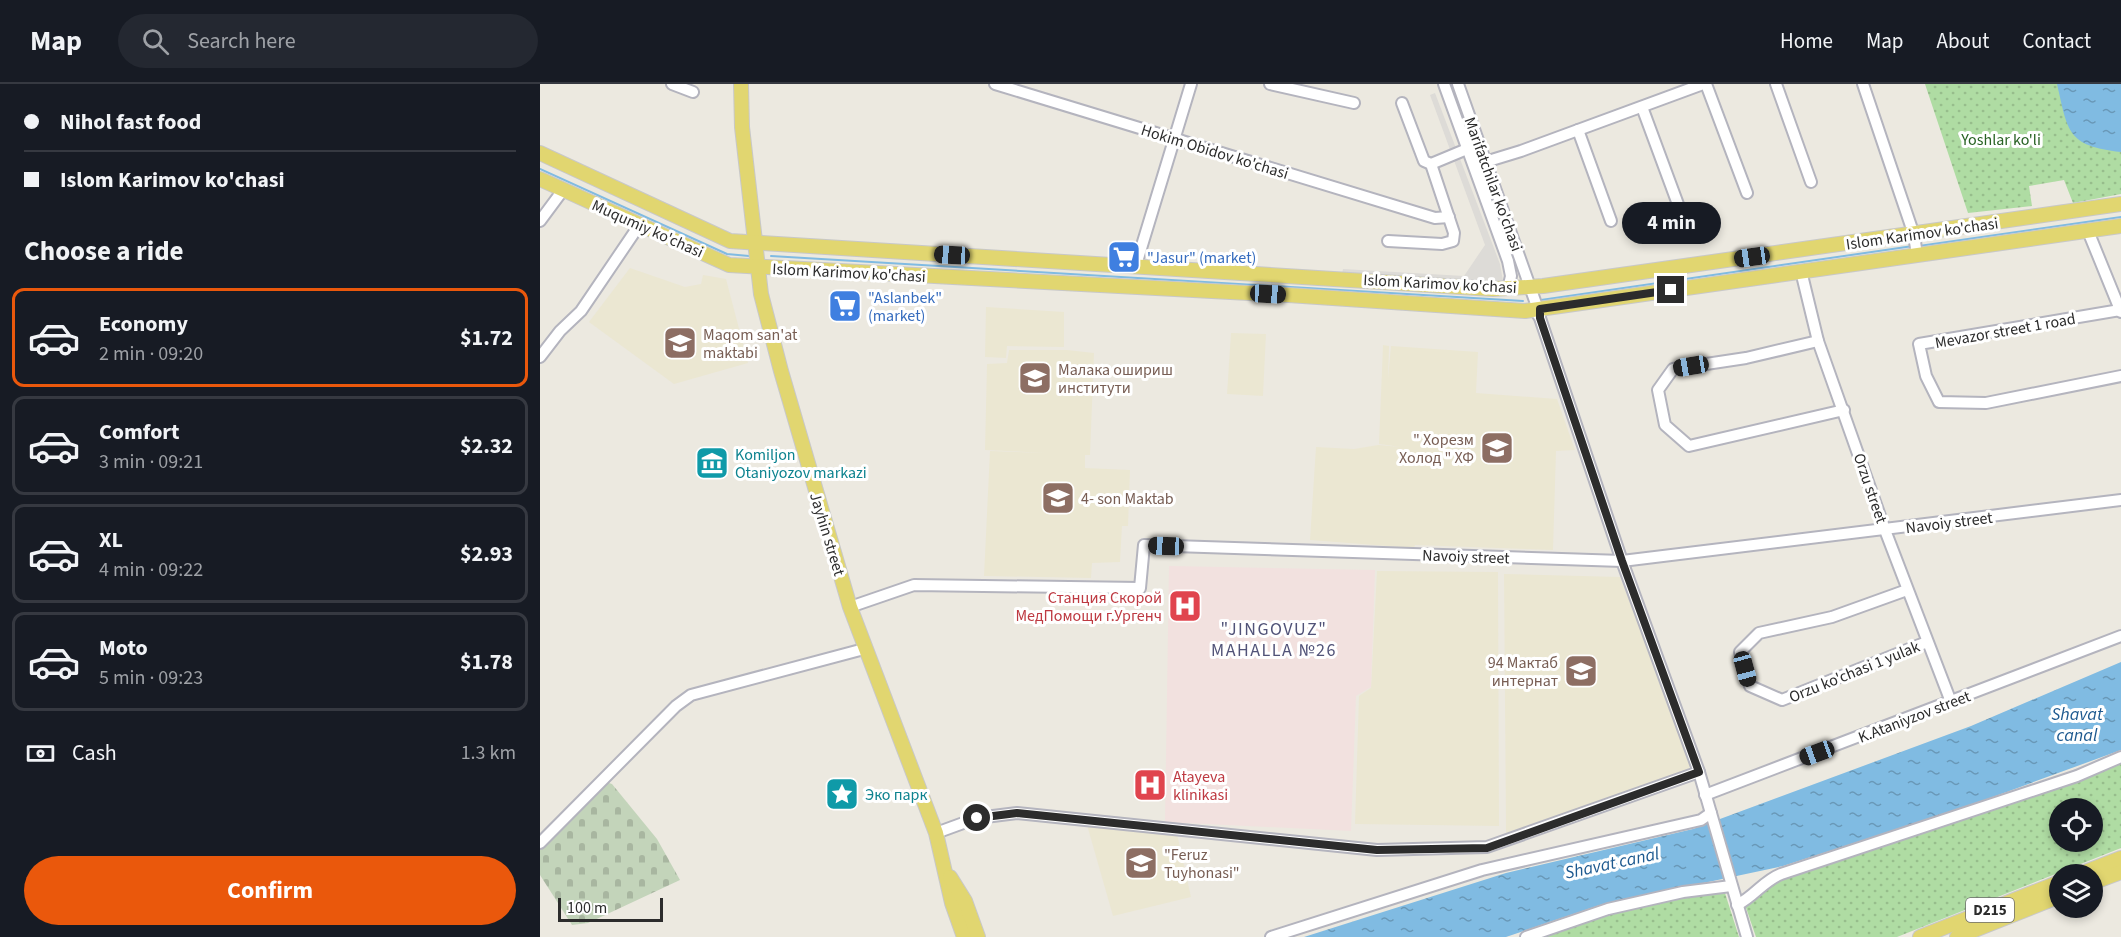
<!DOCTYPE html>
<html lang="en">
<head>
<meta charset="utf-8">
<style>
	:root { --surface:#171b24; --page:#242831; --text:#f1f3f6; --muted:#9ea1a6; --line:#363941; --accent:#ea580c }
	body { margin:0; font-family:"Source Sans 3",sans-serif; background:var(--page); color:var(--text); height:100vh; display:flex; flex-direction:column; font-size:22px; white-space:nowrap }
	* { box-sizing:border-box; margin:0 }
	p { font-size:20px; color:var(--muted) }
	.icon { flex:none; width:33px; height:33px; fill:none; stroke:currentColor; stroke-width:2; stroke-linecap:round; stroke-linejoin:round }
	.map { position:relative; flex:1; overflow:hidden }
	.panel { display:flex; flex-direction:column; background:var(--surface); width:540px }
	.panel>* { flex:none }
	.guide { display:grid; align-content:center; height:132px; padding:0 24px; background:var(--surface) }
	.controls { position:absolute; left:1509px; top:714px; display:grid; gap:12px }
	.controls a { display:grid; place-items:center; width:54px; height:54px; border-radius:50%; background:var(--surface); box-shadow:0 3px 9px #0003; font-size:30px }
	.scale { position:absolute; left:18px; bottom:15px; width:105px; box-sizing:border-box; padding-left:6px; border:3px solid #2c2c2c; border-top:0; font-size:16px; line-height:21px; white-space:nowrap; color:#2c2c2c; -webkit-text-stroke:4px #fff; paint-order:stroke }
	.end { position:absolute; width:27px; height:27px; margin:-14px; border:8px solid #2c2c2c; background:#fff; box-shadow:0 0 0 3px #fff }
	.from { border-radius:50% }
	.bubble { position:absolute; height:42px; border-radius:21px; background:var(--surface); box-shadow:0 3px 9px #0003; font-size:20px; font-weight:700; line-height:42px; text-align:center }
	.car { position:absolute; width:18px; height:36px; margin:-18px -9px; border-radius:8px; box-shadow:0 0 4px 2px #0007; background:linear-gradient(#222 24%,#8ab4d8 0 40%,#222 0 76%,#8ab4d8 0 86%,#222 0) }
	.guide b { display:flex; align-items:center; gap:21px; height:57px; font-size:22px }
	.guide b+b { border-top:2px solid var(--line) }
	.guide i { width:15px; height:15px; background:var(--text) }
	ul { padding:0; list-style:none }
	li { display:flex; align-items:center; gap:18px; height:99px; margin:0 12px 9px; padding:0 12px; border:3px solid var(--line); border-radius:12px }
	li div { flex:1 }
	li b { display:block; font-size:22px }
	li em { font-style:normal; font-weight:700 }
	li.active { border-color:var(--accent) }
	li>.icon { width:54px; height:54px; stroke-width:1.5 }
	h2 { padding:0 24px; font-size:27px; line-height:72px }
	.pay { display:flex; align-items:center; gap:15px; height:66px; padding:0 24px; font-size:22px }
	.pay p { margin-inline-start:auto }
	.primary-button { display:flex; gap:12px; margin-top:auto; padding:12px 24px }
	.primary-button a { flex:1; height:69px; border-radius:36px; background:var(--accent); color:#fff; font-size:24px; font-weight:700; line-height:69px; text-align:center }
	header { display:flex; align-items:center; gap:36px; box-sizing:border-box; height:84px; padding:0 30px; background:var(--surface); border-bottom:2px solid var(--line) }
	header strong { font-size:28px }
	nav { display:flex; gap:33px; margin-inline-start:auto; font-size:21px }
	.search { width:420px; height:54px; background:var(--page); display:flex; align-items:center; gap:15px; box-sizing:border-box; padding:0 21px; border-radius:33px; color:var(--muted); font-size:22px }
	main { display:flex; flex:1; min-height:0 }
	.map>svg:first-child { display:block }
	.education { fill:#ebe7d2 }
	.medical { fill:#f2e1df }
	.green { fill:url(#green-dots); fill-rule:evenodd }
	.cemetery { fill:url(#cemetery-stones) }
	.plaza { fill:#dddbd7 }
	.water { fill:url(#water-ripples) }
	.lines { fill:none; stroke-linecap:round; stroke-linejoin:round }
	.stream { stroke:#80bbe2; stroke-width:2 }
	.minor-casing { stroke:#b4b4be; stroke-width:14 }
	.major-casing { stroke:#c8c8c8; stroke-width:16 }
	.minor { stroke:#fff; stroke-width:10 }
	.major { stroke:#e1d670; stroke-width:14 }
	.route { stroke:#2c2c2c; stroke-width:8 }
	.labels { text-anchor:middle; stroke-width:6; stroke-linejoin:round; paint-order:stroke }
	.shield { fill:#fff; stroke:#6b6b6b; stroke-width:1.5 }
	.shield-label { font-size:15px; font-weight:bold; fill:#2c2c2c }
	.park-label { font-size:16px; fill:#286223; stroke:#fff }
	.street-label { font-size:16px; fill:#2c2c2c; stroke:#fff }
	.shop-label { font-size:16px; fill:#366cbe; stroke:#fff; text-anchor:start }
	.education-label { font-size:16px; fill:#785e54; stroke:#fff; text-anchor:start }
	.culture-label { font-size:16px; fill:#0d838f; stroke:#fff; text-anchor:start }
	.health-label { font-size:16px; fill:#be3a42; stroke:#fff; text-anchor:end }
	.neighbourhood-label { font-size:18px; letter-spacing:1.5px; fill:#515378; stroke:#fff }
	.water-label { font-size:18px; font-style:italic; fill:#1d598f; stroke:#fff }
</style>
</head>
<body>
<header>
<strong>Map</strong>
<div class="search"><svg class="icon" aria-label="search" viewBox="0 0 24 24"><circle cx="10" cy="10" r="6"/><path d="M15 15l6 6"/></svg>Search here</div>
<nav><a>Home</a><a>Map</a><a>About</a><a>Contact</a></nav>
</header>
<main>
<section class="panel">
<div class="guide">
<b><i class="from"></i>Nihol fast food</b>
<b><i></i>Islom Karimov ko'chasi</b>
</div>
<h2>Choose a ride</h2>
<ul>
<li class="active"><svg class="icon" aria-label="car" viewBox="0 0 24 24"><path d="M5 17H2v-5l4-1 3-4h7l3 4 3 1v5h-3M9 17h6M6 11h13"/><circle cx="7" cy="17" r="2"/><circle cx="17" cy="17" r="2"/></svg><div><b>Economy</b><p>2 min · 09:20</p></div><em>$1.72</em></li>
<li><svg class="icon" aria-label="car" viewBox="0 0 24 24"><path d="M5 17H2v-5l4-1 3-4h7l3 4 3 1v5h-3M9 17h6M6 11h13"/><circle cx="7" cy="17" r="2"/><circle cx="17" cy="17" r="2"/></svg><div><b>Comfort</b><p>3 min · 09:21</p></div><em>$2.32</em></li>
<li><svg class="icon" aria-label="car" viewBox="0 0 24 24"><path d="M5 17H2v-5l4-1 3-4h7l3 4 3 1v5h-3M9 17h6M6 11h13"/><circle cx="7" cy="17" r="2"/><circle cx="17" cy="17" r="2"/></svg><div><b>XL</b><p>4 min · 09:22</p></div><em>$2.93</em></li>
<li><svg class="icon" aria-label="car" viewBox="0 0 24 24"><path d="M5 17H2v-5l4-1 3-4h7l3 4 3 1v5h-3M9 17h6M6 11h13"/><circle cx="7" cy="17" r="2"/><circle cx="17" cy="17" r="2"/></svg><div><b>Moto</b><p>5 min · 09:23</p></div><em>$1.78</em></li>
</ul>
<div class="pay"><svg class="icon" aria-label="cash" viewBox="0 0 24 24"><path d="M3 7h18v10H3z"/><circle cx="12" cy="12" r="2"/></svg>Cash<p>1.3 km</p></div>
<div class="primary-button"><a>Confirm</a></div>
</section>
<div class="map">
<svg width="1581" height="853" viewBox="0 0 1581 853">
	<defs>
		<pattern id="green-dots" width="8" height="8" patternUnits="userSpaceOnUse" patternTransform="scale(1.5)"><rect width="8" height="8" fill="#afdca3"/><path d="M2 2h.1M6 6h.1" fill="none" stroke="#97bd8c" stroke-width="1.8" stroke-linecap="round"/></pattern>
		<pattern id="cemetery-stones" width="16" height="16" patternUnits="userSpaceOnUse" patternTransform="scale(1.5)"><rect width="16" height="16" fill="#c3d4ba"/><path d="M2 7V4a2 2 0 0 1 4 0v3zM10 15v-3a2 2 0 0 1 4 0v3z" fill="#a8b6a0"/></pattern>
		<pattern id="water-ripples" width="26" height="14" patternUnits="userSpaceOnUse" patternTransform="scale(1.5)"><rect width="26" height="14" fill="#80bbe2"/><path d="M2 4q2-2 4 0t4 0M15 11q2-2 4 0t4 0" fill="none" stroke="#6998b7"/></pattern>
	</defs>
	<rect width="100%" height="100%" fill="#ece9e0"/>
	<g class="education">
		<polygon points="90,184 145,203 161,200 163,191 186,195 208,279 134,300 49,238"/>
		<polygon points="446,223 524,228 524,263 467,262 466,274 445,273"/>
		<polygon points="691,249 726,250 723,312 687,310"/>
		<polygon points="843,261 849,262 848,295 851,262 938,268 936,309 1017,315 1035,366 1016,367 1013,466 875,461 874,464 770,456 776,363 814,365 838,361 861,363 839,360"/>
		<polygon points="469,266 527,266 554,269 550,371 545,371 545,384 590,386 588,442 582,442 580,478 552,479 551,494 444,492 450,367 507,369 445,366 447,280 467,279"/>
		<polygon points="837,487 958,488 959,742 815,740 819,612 831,604"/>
		<polygon points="964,490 1080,493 1153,680 1146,687 966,749"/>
		<polygon points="545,734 636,745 651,813 573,832"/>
	</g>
	<polygon class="medical" points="629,482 835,486 831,603 816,612 811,747 625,738"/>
	<g class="green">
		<polygon points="1385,0 1581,0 1581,110 1533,119 1524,96 1489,102 1492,122 1428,129"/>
		<path d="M 1581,677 L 1581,764 L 1357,853 L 1216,853 L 1202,812 L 1267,786 ZM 1520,724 L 1552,724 L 1552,758 L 1520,758 Z"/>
		<path d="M 1184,806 L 1199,853 L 1001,853 C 1060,832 1121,816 1184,806 Z"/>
	</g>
	<polygon class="cemetery" points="66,698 72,700 117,755 140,796 48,839 32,841 0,791 0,765"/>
	<polygon class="plaza" points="895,9 960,180 963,197 959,201 802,190 803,185 924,192 945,161 890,11"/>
	<g class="water">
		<path d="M 1517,0 L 1581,0 L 1581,68 C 1527,62 1528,48 1517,0 Z"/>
		<polygon points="1581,578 1581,666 1420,725 1243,782 1060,821 966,853 764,853 966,789 1153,745 1431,642"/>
	</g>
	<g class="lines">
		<g class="stream">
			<polyline points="0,85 187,170 209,172"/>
			<polyline points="1379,162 1581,133"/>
			<polyline points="231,172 983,217"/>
			<polyline points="1001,216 1373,162"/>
		</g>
		<g class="minor-casing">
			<g id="minor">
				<polyline points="132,0 153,8"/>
				<polyline points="455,0 895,134 909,133"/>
				<polyline points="730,0 814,19"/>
				<polyline points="904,0 968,177 971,192 968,205"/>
				<polyline points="918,0 1000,231"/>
				<polyline points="1166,0 1207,109"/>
				<polyline points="1236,0 1271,98"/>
				<polyline points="1323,0 1374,151 1377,171"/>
				<polyline points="862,19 884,77 891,80"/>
				<polyline points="1102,23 1139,123"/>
				<polyline points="1038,46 1071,137"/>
				<polyline points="945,78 981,67 1163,0"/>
				<polyline points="0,137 23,106"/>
				<polyline points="1548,147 1581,228"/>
				<polyline points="848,157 902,160 913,157 914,149 891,80 927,65"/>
				<polyline points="596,181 651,0"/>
				<polyline points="1261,187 1278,257 1345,446 1411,618"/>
				<polyline points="995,226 1000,234 1082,477 1159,688 1207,853"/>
				<polyline points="1580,226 1379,260 1386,292 1399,318 1446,319 1581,292"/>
				<polyline points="1278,257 1206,274 1133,285 1118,306 1125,341 1149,362 1304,326"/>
				<polyline points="0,273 20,247 41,227 100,140"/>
				<polyline points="1367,506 1292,533 1219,549 1200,568 1210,602 1242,616 1387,558"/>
				<polyline points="310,523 374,501 600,504 604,461 1082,477 1581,416"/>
				<polyline points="1165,711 1581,552"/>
				<polyline points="396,749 437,734 477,729 837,766 947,763 1159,688"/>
				<polyline points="0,759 136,622 151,611 324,565"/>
				<path d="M 1197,821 C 1215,812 1223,797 1241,790 L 1537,692 L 1581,673"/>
				<polyline points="731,853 942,786 1161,736 1171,729"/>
				<polyline points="986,853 1068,825 1143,808 1191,802"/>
			</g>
		</g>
		<g class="major-casing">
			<g id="major">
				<polyline points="201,0 202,43 221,210 241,287 310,523 396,749 412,819 424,853"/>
				<polyline points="0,69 190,157 953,205 1003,202 1581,120"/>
				<polyline points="0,95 189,181 748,211 985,227 1581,142"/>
				<polyline points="1540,790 1581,774"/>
				<polyline points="410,793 425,817 438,853"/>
				<polyline points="1552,799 1581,788"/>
				<polyline points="1380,853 1520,798"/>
				<polyline points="1417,853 1520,812"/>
			</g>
		</g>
		<use href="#minor" class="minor"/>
		<use href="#major" class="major"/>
	</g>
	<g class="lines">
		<polyline class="route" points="437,734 477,729 837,766 947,764 1159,688 1082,477 1000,234 1000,225 1131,206"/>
	</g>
	<defs>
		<g id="supermarket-square" transform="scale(1.725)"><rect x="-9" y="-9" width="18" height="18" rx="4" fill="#3f7fe0" stroke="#fff"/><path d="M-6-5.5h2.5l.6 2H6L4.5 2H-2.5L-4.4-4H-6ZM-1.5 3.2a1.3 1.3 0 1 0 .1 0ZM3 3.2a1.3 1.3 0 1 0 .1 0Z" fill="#fff"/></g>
		<g id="university-square" transform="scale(1.725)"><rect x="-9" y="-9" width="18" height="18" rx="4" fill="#8d6e63" stroke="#fff"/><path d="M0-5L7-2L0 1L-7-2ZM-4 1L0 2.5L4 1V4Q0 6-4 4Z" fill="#fff"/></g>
		<g id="school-square" transform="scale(1.725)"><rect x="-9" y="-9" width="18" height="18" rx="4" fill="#8d6e63" stroke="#fff"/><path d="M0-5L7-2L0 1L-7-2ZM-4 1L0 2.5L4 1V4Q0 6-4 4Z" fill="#fff"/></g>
		<g id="museum-square" transform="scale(1.725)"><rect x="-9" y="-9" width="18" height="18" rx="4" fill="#0f9aa8" stroke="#fff"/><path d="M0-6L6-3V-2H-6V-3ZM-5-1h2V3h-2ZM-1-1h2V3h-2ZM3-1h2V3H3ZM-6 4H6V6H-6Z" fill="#fff"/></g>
		<g id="hospital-square" transform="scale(1.725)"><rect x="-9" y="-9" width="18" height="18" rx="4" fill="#e0444e" stroke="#fff"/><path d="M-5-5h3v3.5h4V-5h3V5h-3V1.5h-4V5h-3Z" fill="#fff"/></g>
		<g id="sight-square" transform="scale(1.725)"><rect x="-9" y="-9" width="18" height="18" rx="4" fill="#0f9aa8" stroke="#fff"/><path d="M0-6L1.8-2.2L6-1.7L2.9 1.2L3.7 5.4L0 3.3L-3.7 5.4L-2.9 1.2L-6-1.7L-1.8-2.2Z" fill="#fff"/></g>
	</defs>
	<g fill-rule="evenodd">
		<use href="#supermarket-square" x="584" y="173"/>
		<use href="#supermarket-square" x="305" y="222"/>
		<use href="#university-square" x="140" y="259"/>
		<use href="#school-square" x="495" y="294"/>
		<use href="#school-square" x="957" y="364"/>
		<use href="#museum-square" x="172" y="379"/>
		<use href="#school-square" x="518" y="414"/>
		<use href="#hospital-square" x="645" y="522"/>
		<use href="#school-square" x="1041" y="587"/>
		<use href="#hospital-square" x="610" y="701"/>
		<use href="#sight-square" x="302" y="710"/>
		<use href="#school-square" x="601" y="779"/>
	</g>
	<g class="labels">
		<rect class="shield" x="1426" y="814" width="48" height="24" rx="4.5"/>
		<g class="shield-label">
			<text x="1450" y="831">D215</text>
		</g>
		<g class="park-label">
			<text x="1461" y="61">Yoshlar ko'li</text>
		</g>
		<g class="street-label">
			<text transform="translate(675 67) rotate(17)" y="6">Hokim Obidov ko'chasi</text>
			<text transform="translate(954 100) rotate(70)" y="6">Marifatchilar ko'chasi</text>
			<text transform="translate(108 144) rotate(24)" y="6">Muqumiy ko'chasi</text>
			<text transform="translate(1382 149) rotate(-8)" y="6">Islom Karimov ko'chasi</text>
			<text transform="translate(309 188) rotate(3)" y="6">Islom Karimov ko'chasi</text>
			<text transform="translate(900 199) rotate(3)" y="6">Islom Karimov ko'chasi</text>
			<text transform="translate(1465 246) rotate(-10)" y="6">Mevazor street 1 road</text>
			<text transform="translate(1331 404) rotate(71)" y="6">Orzu street</text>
			<text transform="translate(1409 438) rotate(-7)" y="6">Navoiy street</text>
			<text transform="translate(288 450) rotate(73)" y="6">Jayhin street</text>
			<text transform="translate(926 472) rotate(2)" y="6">Navoiy street</text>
			<text transform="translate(1314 587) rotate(-22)" y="6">Orzu ko'chasi 1 yulak</text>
			<text transform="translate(1374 632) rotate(-21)" y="6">K.Ataniyzov street</text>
		</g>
		<g class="shop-label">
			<text x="607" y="179">"Jasur" (market)</text>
			<text x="328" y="219">"Aslanbek"<tspan x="328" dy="18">(market)</tspan></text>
		</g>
		<g class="education-label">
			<text x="163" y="256">Maqom san'at<tspan x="163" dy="18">maktabi</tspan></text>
			<text x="518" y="291">Малака ошириш<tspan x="518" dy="18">институти</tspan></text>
			<text x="934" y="361" text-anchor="end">" Хорезм<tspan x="934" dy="18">Холод " ХФ</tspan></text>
			<text x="541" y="420">4- son Maktab</text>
			<text x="1018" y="584" text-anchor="end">94 Мактаб<tspan x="1018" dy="18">интернат</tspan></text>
			<text x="624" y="776">"Feruz<tspan x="624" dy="18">Tuyhonasi"</tspan></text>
		</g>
		<g class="culture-label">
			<text x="195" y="376">Komiljon<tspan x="195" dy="18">Otaniyozov markazi</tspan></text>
			<text x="325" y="716">Эко парк</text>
		</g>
		<g class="health-label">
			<text x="622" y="519">Станция Скорой<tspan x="622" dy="18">МедПомощи г.Ургенч</tspan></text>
			<text x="633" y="698" text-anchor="start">Atayeva<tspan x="633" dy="18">klinikasi</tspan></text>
		</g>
		<g class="neighbourhood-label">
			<text x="734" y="551">"JINGOVUZ"<tspan x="734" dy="21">MAHALLA №26</tspan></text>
		</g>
		<g class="water-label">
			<text x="1537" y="636">Shavat<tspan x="1537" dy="21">canal</tspan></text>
			<text transform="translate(1072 779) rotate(-12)" y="6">Shavat canal</text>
		</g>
	</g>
</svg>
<div class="controls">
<a><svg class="icon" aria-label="locate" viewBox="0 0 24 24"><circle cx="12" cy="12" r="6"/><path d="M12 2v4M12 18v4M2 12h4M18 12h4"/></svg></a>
<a><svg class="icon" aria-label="layers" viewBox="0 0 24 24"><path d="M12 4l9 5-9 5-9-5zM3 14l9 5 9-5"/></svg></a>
</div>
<div class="scale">100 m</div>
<i class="end from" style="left:437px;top:734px"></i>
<i class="end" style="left:1131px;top:206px"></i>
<div class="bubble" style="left:1082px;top:118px;width:99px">4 min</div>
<i class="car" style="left:412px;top:171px;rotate:273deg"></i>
<i class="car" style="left:1212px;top:173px;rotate:262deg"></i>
<i class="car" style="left:728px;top:210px;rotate:93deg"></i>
<i class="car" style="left:1151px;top:282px;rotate:261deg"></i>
<i class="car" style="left:626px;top:462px;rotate:272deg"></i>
<i class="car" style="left:1205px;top:585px;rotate:165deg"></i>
<i class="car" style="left:1277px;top:669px;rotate:250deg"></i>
</div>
</main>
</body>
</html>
